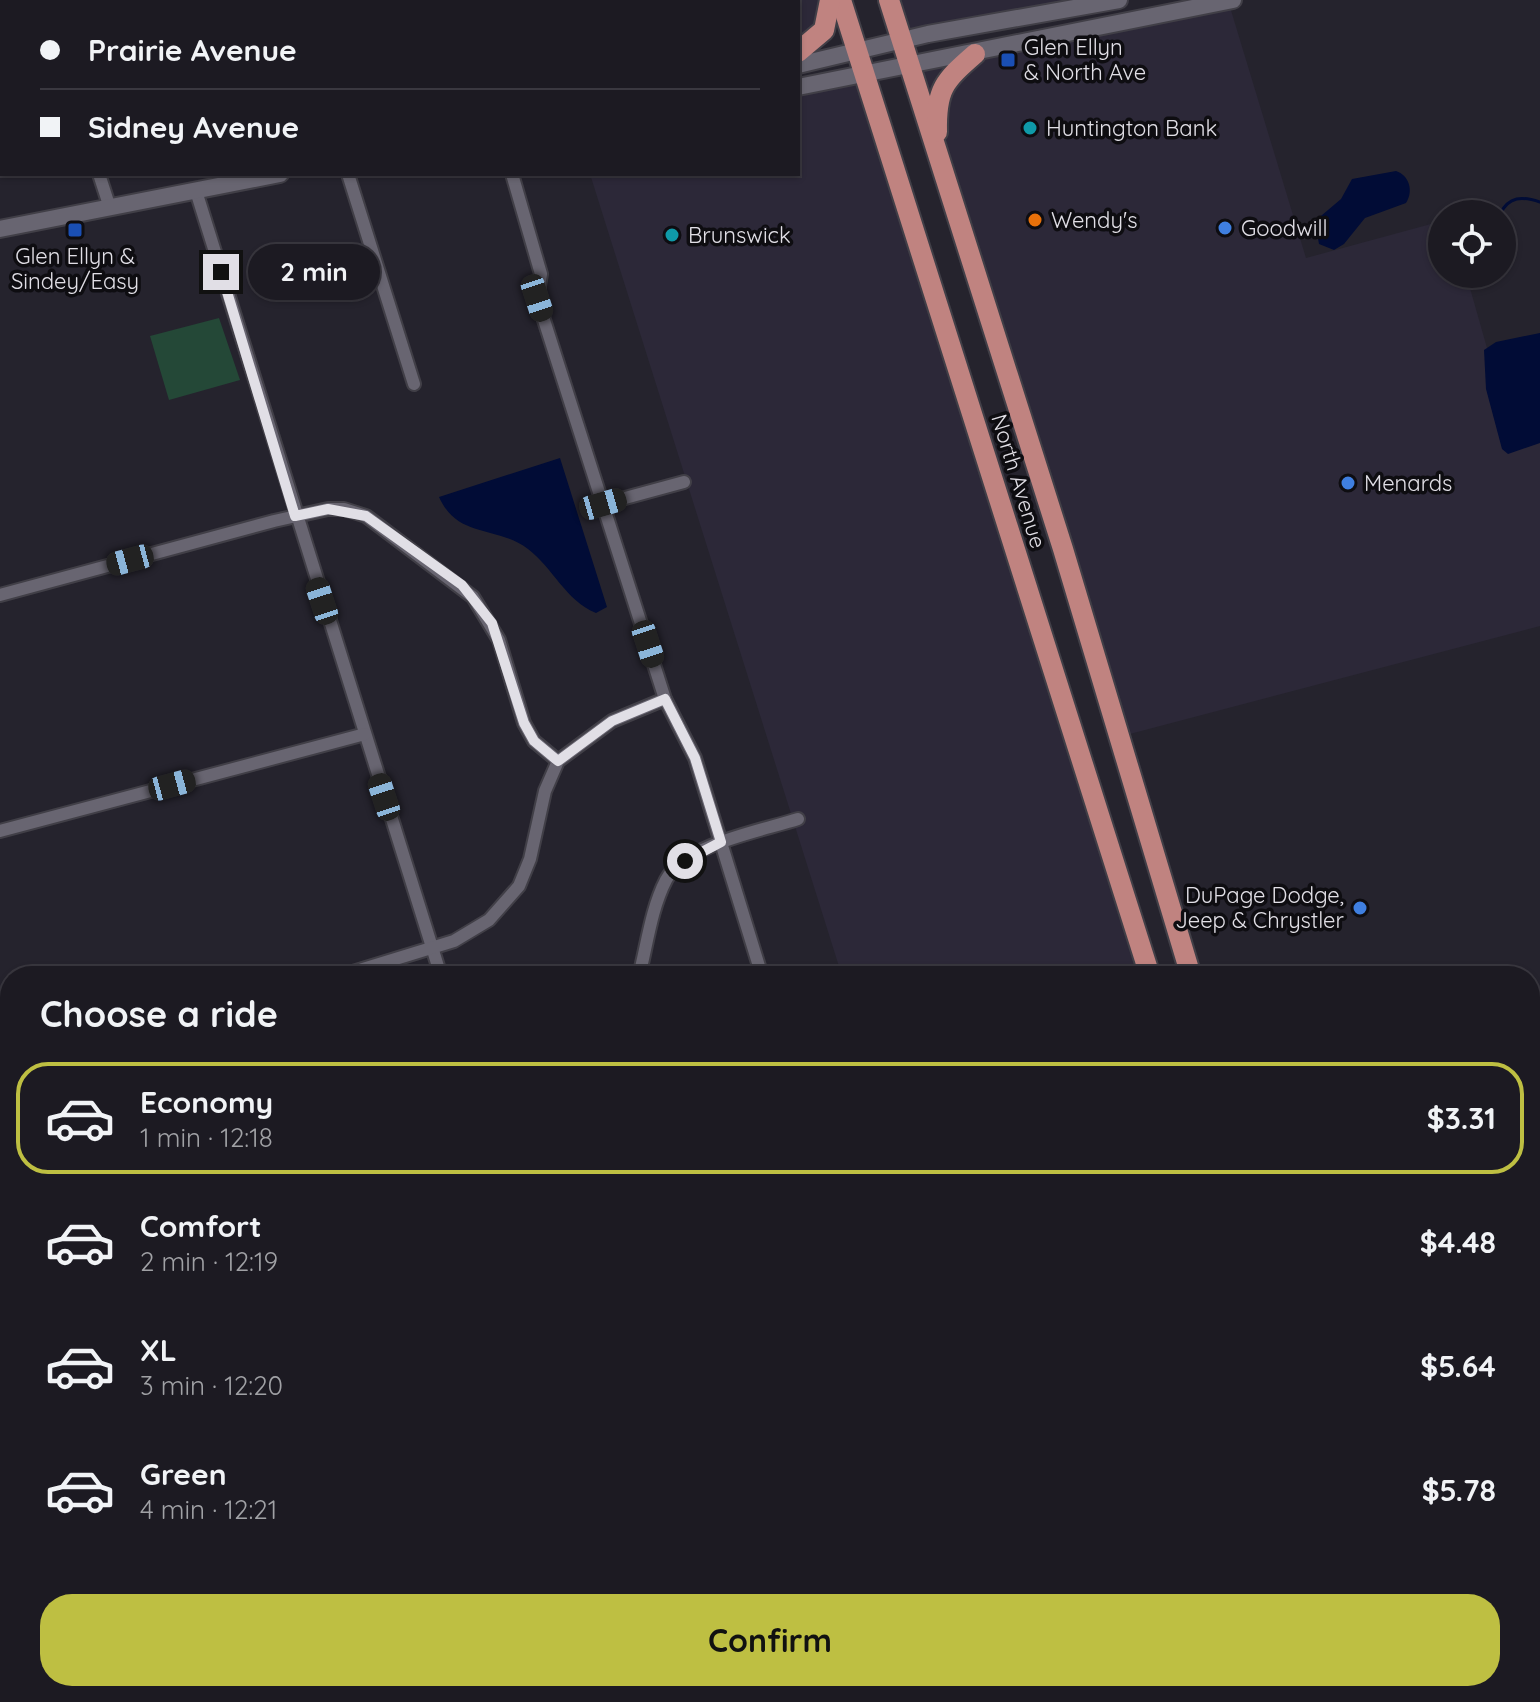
<!DOCTYPE html>
<html lang="en">
<head>
<meta charset="utf-8">
<style>
	:root { --surface:#1c1a22; --page:#29272f; --text:#f1f3f6; --muted:#a0a1a5; --line:#3a3840; --accent:#bebf42 }
	body { margin:0; font-family:Quicksand,sans-serif; background:var(--page); color:var(--text); height:100vh; display:flex; flex-direction:column; font-size:30px; white-space:nowrap }
	* { box-sizing:border-box; margin:0 }
	p { font-size:26px; color:var(--muted) }
	.icon { flex:none; width:44px; height:44px; fill:none; stroke:currentColor; stroke-width:2; stroke-linecap:round; stroke-linejoin:round }
	.map { position:relative; flex:1; overflow:hidden }
	.side { position:absolute; left:0px; top:966px; width:1540px; height:736px; display:flex; flex-direction:column; background:var(--surface); border-radius:32px 32px 0 0; box-shadow:0 2px 6px #0004,0 0 0 2px var(--line) }
	.side>* { flex:none }
	.banner { position:absolute; left:0px; top:0px; width:800px; height:176px; box-shadow:0 2px 6px #0004,0 0 0 2px var(--line); display:grid; align-content:center; height:176px; padding:0 40px; background:var(--surface) }
	.fabs { position:absolute; left:1428px; top:200px; display:grid; gap:16px }
	.fabs a { display:grid; place-items:center; width:88px; height:88px; border-radius:50%; background:var(--surface); box-shadow:0 2px 6px #0004,0 0 0 2px var(--line); font-size:40px }
	.end { position:absolute; width:36px; height:36px; margin:-18px; border:10px solid #e1dfe6; background:#111; box-shadow:0 0 0 4px #111 }
	.from { border-radius:50% }
	.bubble { position:absolute; height:56px; border-radius:28px; background:var(--surface); box-shadow:0 2px 6px #0004,0 0 0 2px var(--line); font-size:26px; font-weight:700; line-height:56px; text-align:center }
	.car { position:absolute; width:24px; height:48px; margin:-24px -12px; border-radius:10px; box-shadow:0 0 6px 2px #0007; background:linear-gradient(#222 24%,#8ab4d8 0 40%,#222 0 76%,#8ab4d8 0 86%,#222 0) }
	.banner b { display:flex; align-items:center; gap:28px; height:76px; font-size:30px }
	.banner b+b { border-top:2px solid var(--line) }
	.banner i { width:20px; height:20px; background:var(--text) }
	ul { padding:0; list-style:none }
	li { display:flex; align-items:center; gap:24px; height:112px; margin:0 16px 12px; padding:0 24px; border:4px solid transparent; border-radius:32px }
	li div { flex:1 }
	li b { display:block; font-size:30px }
	li em { font-style:normal; font-weight:700 }
	li.selected { border-color:var(--accent) }
	li>.icon { width:72px; height:72px; stroke-width:1.5 }
	h2 { padding:0 40px; font-size:36px; line-height:96px }
	.action { display:flex; gap:16px; margin-top:auto; padding:16px 40px }
	.action a { flex:1; height:92px; border-radius:32px; background:var(--accent); color:#111; font-size:32px; font-weight:700; line-height:92px; text-align:center }
	.map>svg:first-child { display:block }
	.built { fill:#2c2838 }
	.green { fill:#244837 }
	.water { fill:#010c36 }
	.lines { fill:none; stroke-linecap:round; stroke-linejoin:round }
	.stream { stroke:#010c36; stroke-width:3 }
	.minor-casing { stroke:#413f47; stroke-width:16 }
	.tertiary-casing { stroke:#413f47; stroke-width:20 }
	.primary-casing { stroke:#413f47; stroke-width:24 }
	.minor { stroke:#686571; stroke-width:12 }
	.tertiary { stroke:#686571; stroke-width:16 }
	.primary { stroke:#c08380; stroke-width:20 }
	.route { stroke:#e1dfe6; stroke-width:10 }
	.transit-dot { fill:#1a4fb4; stroke:#0e0d11; stroke-width:3 }
	.culture-dot { fill:#0f9aa8; stroke:#0e0d11; stroke-width:3 }
	.food-dot { fill:#e8710a; stroke:#0e0d11; stroke-width:3 }
	.shop-dot { fill:#3f7fe0; stroke:#0e0d11; stroke-width:3 }
	.labels { text-anchor:middle; stroke-width:7; stroke-linejoin:round; paint-order:stroke }
	.poi-label { font-size:22px; fill:#e1dfe6; stroke:#0e0d11; text-anchor:start }
	.street-label { font-size:22px; fill:#e1dfe6; stroke:#0e0d11 }
</style>
</head>
<body>
<div class="map">
<svg width="1540" height="1702" viewBox="0 0 1540 1702">
	<rect width="100%" height="100%" fill="#25232d"/>
	<g class="built">
		<polygon points="545,0 825,0 820,27 798,47 798,2"/>
		<polygon points="896,0 1119,0 907,36"/>
		<polygon points="1230,7 1306,258 1442,221 1442,274 1466,274 1510,429 1540,423 1540,626 1126,735 917,69"/>
		<polygon points="858,85 1143,976 842,976 590,174 798,174 798,93"/>
		<polygon points="1530,1652 1540,1700 1439,1701 1436,1692 1530,1692"/>
	</g>
	<polygon class="green" points="219,318 240,380 169,400 150,336"/>
	<g class="water">
		<path d="M 1396,171 C 1409,175 1414,191 1406,203 L 1365,218 L 1344,244 L 1334,250 L 1319,244 L 1315,221 L 1341,199 L 1352,179 Z"/>
		<polygon points="1540,333 1540,443 1508,454 1502,449 1486,389 1484,350 1496,342"/>
		<path d="M 560,458 L 607,607 L 596,613 C 566,601 553,568 528,549 C 496,525 458,539 439,497 Z"/>
	</g>
	<g class="lines">
		<g class="stream">
			<path d="M 1500,214 C 1509,196 1522,196 1540,202"/>
			<polyline points="1502,230 1502,247"/>
		</g>
		<g class="minor-casing">
			<g id="minor">
				<polyline points="45,0 45,2"/>
				<polyline points="260,0 261,2"/>
				<polyline points="542,0 542,2"/>
				<polyline points="0,51 2,51"/>
				<polyline points="99,174 110,208"/>
				<polyline points="348,174 414,384"/>
				<polyline points="512,174 541,274 537,298 665,699 695,758 762,976"/>
				<polyline points="196,191 441,976"/>
				<polyline points="603,504 684,482"/>
				<polyline points="0,595 274,521 328,509 344,509 366,516 473,597 499,640 524,723 534,741 558,761"/>
				<polyline points="0,831 365,734"/>
				<polyline points="340,976 454,941 489,920 519,886 530,859 545,791 558,761 612,721 665,699"/>
				<path d="M 639,976 C 647,945 651,909 666,880 C 685,844 761,831 798,819"/>
				<polyline points="0,1067 10,1064"/>
				<polyline points="1530,1258 1540,1255"/>
				<polyline points="0,1302 10,1299"/>
				<polyline points="1530,1486 1540,1483"/>
				<polyline points="0,1545 10,1543"/>
				<polyline points="664,1692 667,1702"/>
				<polyline points="325,1702 362,1692"/>
				<polyline points="1204,1702 1242,1692"/>
			</g>
		</g>
		<g class="tertiary-casing">
			<g id="tertiary">
				<polyline points="798,65 928,34 1119,0"/>
				<polyline points="798,87 1233,0"/>
				<polyline points="0,229 280,174"/>
			</g>
		</g>
		<g class="primary-casing">
			<g id="primary">
				<polyline points="841,0 1150,976"/>
				<polyline points="889,0 1063,549 1191,976"/>
				<polyline points="798,52 824,30 830,0"/>
				<path d="M 937,132 C 936,89 944,81 975,54"/>
				<polyline points="1374,1692 1377,1702"/>
				<polyline points="1421,1692 1424,1702"/>
			</g>
		</g>
		<use href="#minor" class="minor"/>
		<use href="#tertiary" class="tertiary"/>
		<use href="#primary" class="primary"/>
	</g>
	<g class="lines">
		<polyline class="route" points="221,272 295,516 328,509 366,516 462,585 492,623 524,723 534,741 558,761 612,721 665,699 695,758 721,842 685,861"/>
	</g>
	<g class="transit-dot">
		<rect x="1000" y="52" width="16" height="16" rx="4"/>
		<rect x="67" y="222" width="16" height="16" rx="4"/>
	</g>
	<g class="culture-dot">
		<circle cx="1030" cy="128" r="8"/>
		<circle cx="672" cy="235" r="8"/>
	</g>
	<circle class="food-dot" cx="1035" cy="220" r="8"/>
	<g class="shop-dot">
		<circle cx="1225" cy="228" r="8"/>
		<circle cx="1348" cy="483" r="8"/>
		<circle cx="1360" cy="908" r="8"/>
	</g>
	<g class="labels">
		<g class="poi-label">
			<text x="1024" y="55">Glen Ellyn<tspan x="1024" dy="25">&amp; North Ave</tspan></text>
			<text x="1046" y="136">Huntington Bank</text>
			<text x="1051" y="228">Wendy's</text>
			<text x="1241" y="236">Goodwill</text>
			<text x="688" y="243">Brunswick</text>
			<text x="75" y="264" text-anchor="middle">Glen Ellyn &amp;<tspan x="75" dy="25">Sindey/Easy</tspan></text>
			<text x="1364" y="491">Menards</text>
			<text x="1344" y="903" text-anchor="end">DuPage Dodge,<tspan x="1344" dy="25">Jeep &amp; Chrystler</tspan></text>
		</g>
		<g class="street-label">
			<text transform="translate(1019 481) rotate(73)" y="8">North Avenue</text>
		</g>
	</g>
</svg>
<div class="fabs">
<a><svg class="icon" aria-label="locate" viewBox="0 0 24 24"><circle cx="12" cy="12" r="6"/><path d="M12 2v4M12 18v4M2 12h4M18 12h4"/></svg></a>
</div>
<i class="end from" style="left:685px;top:861px"></i>
<i class="end" style="left:221px;top:272px"></i>
<div class="bubble" style="left:248px;top:244px;width:132px">2 min</div>
<i class="car" style="left:537px;top:298px;rotate:162deg"></i>
<i class="car" style="left:603px;top:504px;rotate:74deg"></i>
<i class="car" style="left:130px;top:560px;rotate:255deg"></i>
<i class="car" style="left:322px;top:601px;rotate:342deg"></i>
<i class="car" style="left:648px;top:644px;rotate:162deg"></i>
<i class="car" style="left:172px;top:785px;rotate:75deg"></i>
<i class="car" style="left:384px;top:797px;rotate:342deg"></i>
<div class="banner">
<b><i class="from"></i>Prairie Avenue</b>
<b><i></i>Sidney Avenue</b>
</div>
<section class="side">
<h2>Choose a ride</h2>
<ul>
<li class="selected"><svg class="icon" aria-label="car" viewBox="0 0 24 24"><path d="M5 17H2v-5l4-1 3-4h7l3 4 3 1v5h-3M9 17h6M6 11h13"/><circle cx="7" cy="17" r="2"/><circle cx="17" cy="17" r="2"/></svg><div><b>Economy</b><p>1 min · 12:18</p></div><em>$3.31</em></li>
<li><svg class="icon" aria-label="car" viewBox="0 0 24 24"><path d="M5 17H2v-5l4-1 3-4h7l3 4 3 1v5h-3M9 17h6M6 11h13"/><circle cx="7" cy="17" r="2"/><circle cx="17" cy="17" r="2"/></svg><div><b>Comfort</b><p>2 min · 12:19</p></div><em>$4.48</em></li>
<li><svg class="icon" aria-label="car" viewBox="0 0 24 24"><path d="M5 17H2v-5l4-1 3-4h7l3 4 3 1v5h-3M9 17h6M6 11h13"/><circle cx="7" cy="17" r="2"/><circle cx="17" cy="17" r="2"/></svg><div><b>XL</b><p>3 min · 12:20</p></div><em>$5.64</em></li>
<li><svg class="icon" aria-label="car" viewBox="0 0 24 24"><path d="M5 17H2v-5l4-1 3-4h7l3 4 3 1v5h-3M9 17h6M6 11h13"/><circle cx="7" cy="17" r="2"/><circle cx="17" cy="17" r="2"/></svg><div><b>Green</b><p>4 min · 12:21</p></div><em>$5.78</em></li>
</ul>
<div class="action"><a>Confirm</a></div>
</section>
</div>
</body>
</html>
